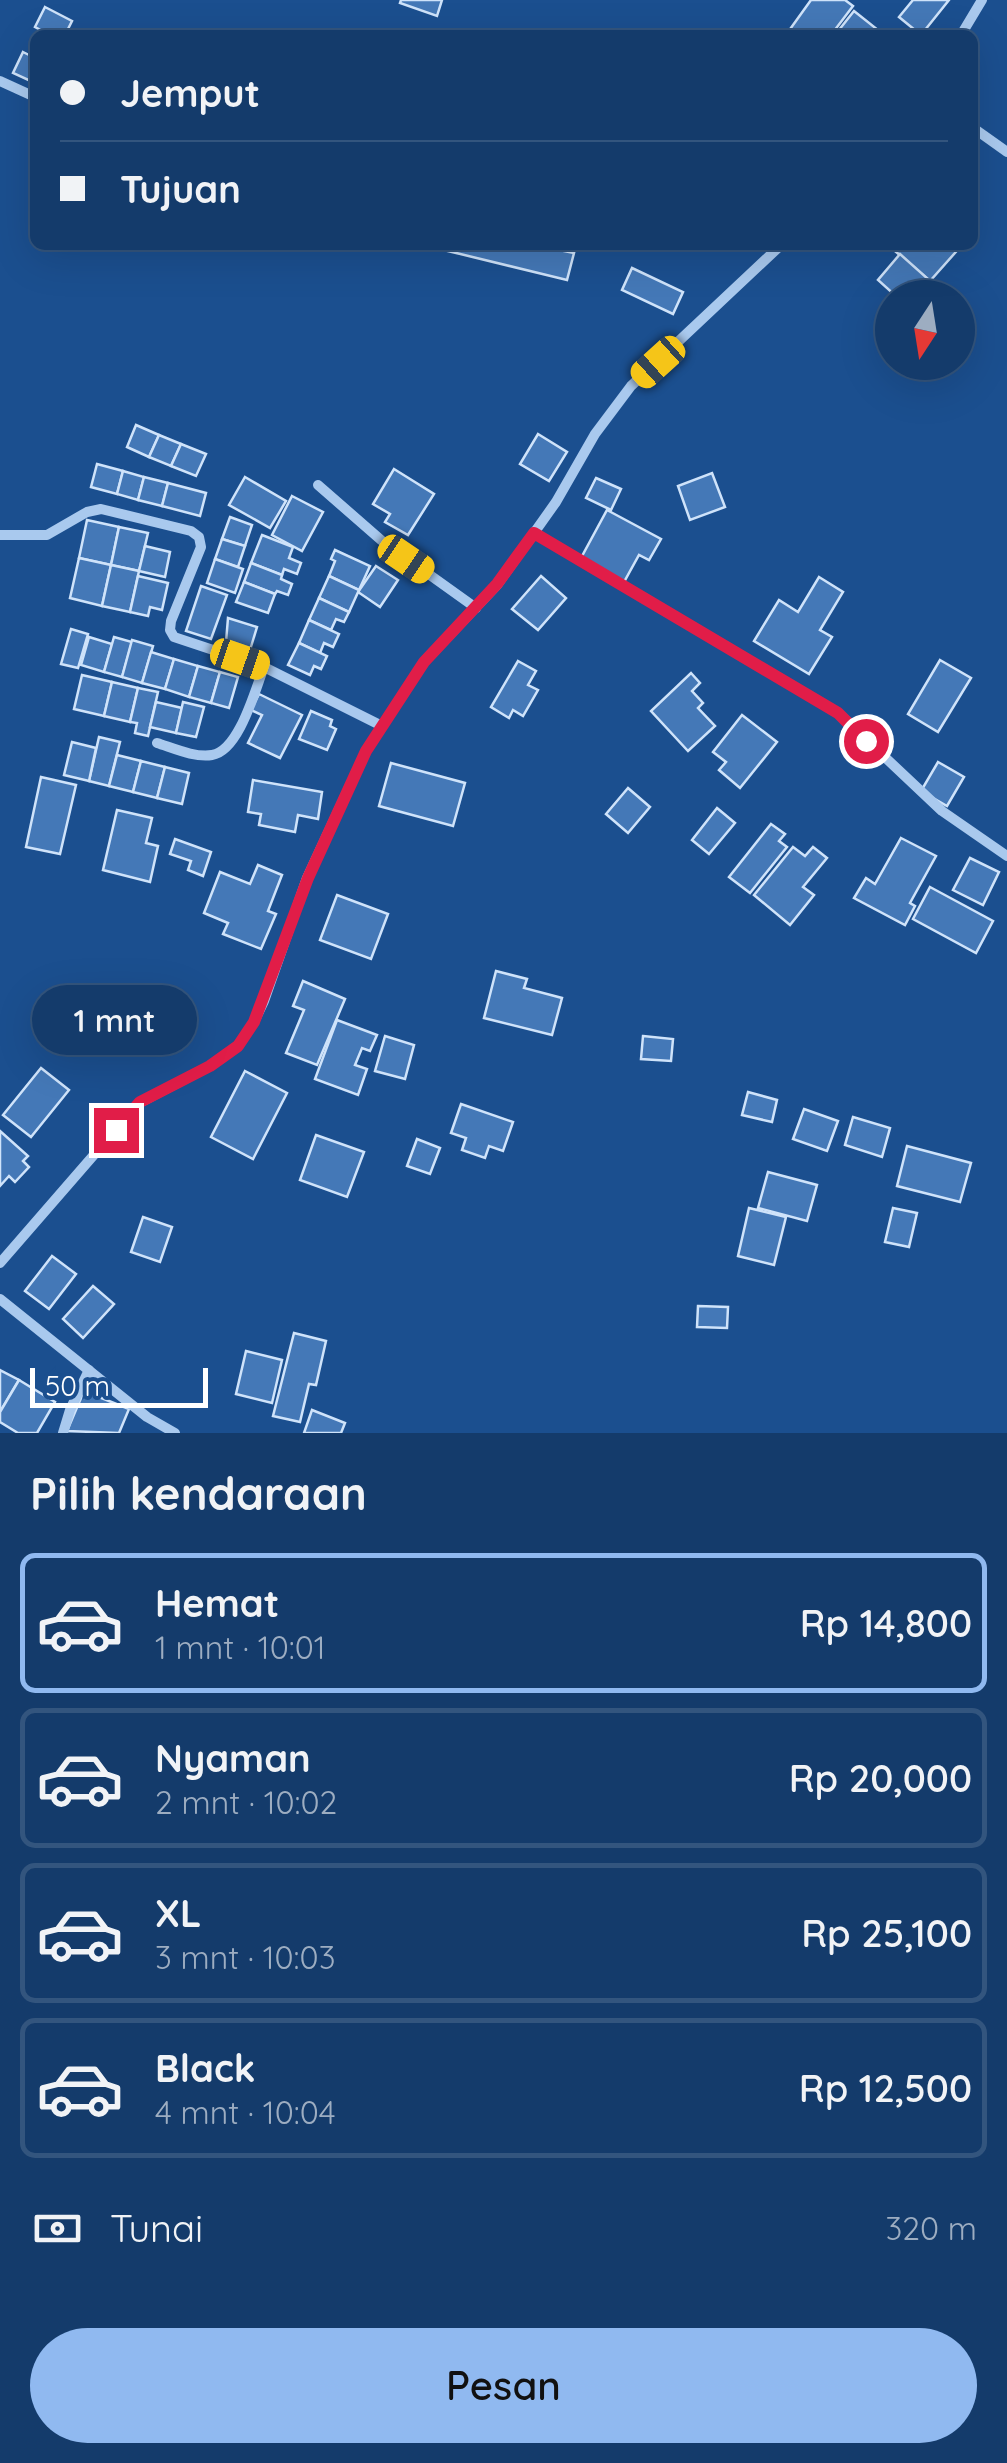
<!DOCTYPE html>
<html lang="id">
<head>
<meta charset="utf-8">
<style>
	:root { --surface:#143b6b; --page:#214673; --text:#f1f3f6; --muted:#9dadc1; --line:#33557e; --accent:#90b9f0 }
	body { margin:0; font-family:Quicksand,sans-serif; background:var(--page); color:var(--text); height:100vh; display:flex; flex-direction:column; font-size:38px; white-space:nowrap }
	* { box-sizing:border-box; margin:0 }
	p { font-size:32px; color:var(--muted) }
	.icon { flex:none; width:55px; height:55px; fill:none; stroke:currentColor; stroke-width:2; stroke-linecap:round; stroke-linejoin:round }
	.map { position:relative; height:1433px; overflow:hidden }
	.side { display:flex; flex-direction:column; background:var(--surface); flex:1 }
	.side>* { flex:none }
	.guide { position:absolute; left:30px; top:30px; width:948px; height:220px; border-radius:15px; box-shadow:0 10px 40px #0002,0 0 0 2px var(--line); display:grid; align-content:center; height:220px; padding:0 30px; background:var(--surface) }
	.needle { width:65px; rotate:192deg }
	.controls { position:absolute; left:875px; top:280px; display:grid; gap:20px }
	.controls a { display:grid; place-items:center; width:100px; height:100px; border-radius:50%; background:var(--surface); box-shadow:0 10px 40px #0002,0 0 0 2px var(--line); font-size:50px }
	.scale { position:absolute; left:30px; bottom:25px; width:178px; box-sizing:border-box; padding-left:10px; border:5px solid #fff; border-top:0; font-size:28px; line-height:35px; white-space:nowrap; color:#fff; -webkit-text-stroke:8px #1b4f8f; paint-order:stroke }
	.end { position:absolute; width:45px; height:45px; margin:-22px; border:12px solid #e11d48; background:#fff; box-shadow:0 0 0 5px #fff }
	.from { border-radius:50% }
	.bubble { position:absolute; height:70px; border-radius:35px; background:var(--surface); box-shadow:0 10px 40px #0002,0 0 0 2px var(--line); font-size:32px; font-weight:600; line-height:70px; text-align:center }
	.car { position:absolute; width:30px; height:60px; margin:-30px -15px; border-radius:12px; box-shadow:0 0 8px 2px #0007; background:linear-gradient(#f5c518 24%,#345 0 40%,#f5c518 0 76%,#345 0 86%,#f5c518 0) }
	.guide b { display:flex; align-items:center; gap:35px; height:95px; font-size:38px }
	.guide b+b { border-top:2px solid var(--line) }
	.guide i { width:25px; height:25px; background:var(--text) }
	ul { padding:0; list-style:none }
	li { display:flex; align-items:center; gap:30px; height:140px; margin:0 20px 15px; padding:0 10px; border:5px solid var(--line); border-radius:15px }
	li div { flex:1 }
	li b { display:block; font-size:38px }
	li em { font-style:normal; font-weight:600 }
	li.selected { border-color:var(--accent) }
	li>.icon { width:90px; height:90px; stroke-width:1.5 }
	h2 { padding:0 30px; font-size:45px; line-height:120px }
	.pay { display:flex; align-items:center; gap:25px; height:110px; padding:0 30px; font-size:38px }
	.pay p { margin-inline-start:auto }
	.button { display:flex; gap:20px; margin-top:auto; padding:20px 30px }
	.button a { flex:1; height:115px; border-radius:60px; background:var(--accent); color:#111; font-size:40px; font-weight:600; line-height:115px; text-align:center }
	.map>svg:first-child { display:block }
	.building { fill:#4478b7; stroke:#cfe3fa; stroke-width:2.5 }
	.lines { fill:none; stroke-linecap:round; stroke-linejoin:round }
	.street { stroke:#a9c9ee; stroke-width:10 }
	.route { stroke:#e11d48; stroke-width:12 }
</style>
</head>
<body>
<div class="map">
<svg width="1007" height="1433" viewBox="0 0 1007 1433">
	<rect width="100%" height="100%" fill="#1b4f8f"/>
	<g class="building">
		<polygon points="401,0 442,0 437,16 400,3"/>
		<polygon points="811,0 845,0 853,6 831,35 792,35 788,32"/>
		<polygon points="913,0 949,0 921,35 899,17"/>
		<polygon points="45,7 72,21 65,35 50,35 35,27"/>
		<polygon points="854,11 878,30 873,35 835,35"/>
		<polygon points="23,52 35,58 35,83 13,73"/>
		<polygon points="450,245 565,245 564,251 574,253 567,280 448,251"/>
		<polygon points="900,245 962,245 930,281 895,251"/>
		<polygon points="900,254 937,287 927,298 898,298 878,280"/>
		<polygon points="632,268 683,292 673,314 622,290"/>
		<polygon points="136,425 159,435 149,457 127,447"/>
		<polygon points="538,434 567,452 549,481 520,464"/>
		<polygon points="159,435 181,444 171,466 149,457"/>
		<polygon points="181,444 206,454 196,476 171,466"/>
		<polygon points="97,464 123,471 117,494 91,487"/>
		<polygon points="394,469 434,494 408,535 385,522 390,514 373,504"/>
		<polygon points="123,471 144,477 138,500 117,494"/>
		<polygon points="712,473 725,507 690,520 678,486"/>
		<polygon points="144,477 168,483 162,506 138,500"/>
		<polygon points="245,477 286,501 270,528 229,505"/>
		<polygon points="596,478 621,489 611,510 586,498"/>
		<polygon points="168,483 206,493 200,516 162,506"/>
		<polygon points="292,496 323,512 302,551 272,535"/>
		<polygon points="607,510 661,539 649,560 639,555 624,582 581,558"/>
		<polygon points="230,517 252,525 245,546 222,539"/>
		<polygon points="87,520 119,527 111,565 79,558"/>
		<polygon points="119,527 148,533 139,571 111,565"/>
		<polygon points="262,535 293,547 289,558 301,563 297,574 284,569 282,575 251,563"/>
		<polygon points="222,539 245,546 238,567 215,559"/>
		<polygon points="145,546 170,552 165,577 139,571"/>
		<polygon points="335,550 370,566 359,590 329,576 335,561 331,559"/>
		<polygon points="79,558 111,565 102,606 70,598"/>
		<polygon points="215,559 243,569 235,593 207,583"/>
		<polygon points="251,563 282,575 281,579 292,584 288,595 277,591 275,594 244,582"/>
		<polygon points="111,565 139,571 130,612 102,606"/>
		<polygon points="376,566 398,580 380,607 358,592"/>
		<polygon points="138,576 168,583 162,610 150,607 148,616 130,612"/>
		<polygon points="329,576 359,590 349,612 319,598"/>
		<polygon points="541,576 566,598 538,630 512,609"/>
		<polygon points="819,577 843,592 820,630 832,637 809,674 754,641 779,600 798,612"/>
		<polygon points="244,582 275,594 268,613 236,602"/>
		<polygon points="201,586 227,595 211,639 186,631"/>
		<polygon points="319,598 349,612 344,622 336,619 331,630 309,620"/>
		<polygon points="228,618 257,627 250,650 226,642"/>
		<polygon points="309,620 339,634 333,647 324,643 320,653 299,643"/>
		<polygon points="71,629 88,634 78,668 61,664"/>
		<polygon points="89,637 112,644 104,672 81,665"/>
		<polygon points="114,637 132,642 122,677 104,672"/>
		<polygon points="132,640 153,646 142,683 122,677"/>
		<polygon points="299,643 327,656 321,669 314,666 310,675 288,665"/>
		<polygon points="151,652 174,659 165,689 142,683"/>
		<polygon points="174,659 198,666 189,697 165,689"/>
		<polygon points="940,660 971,678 938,732 908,714"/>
		<polygon points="518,661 536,671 528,685 538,690 523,716 513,710 509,718 491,707"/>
		<polygon points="198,666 220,672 211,703 189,697"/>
		<polygon points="220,672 238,677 229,708 211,703"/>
		<polygon points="691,673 700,683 692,691 703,703 698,708 715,726 688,751 651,711"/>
		<polygon points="82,675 112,682 104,716 74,709"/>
		<polygon points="112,682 138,688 130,722 104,716"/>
		<polygon points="138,688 158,692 148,736 135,733 137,723 130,722"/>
		<polygon points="259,694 302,715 280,758 248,743 262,715 251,710"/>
		<polygon points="156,702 182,708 176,733 150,727"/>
		<polygon points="183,702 204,707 196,737 176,733"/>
		<polygon points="311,711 332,720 330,726 336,729 327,750 299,739"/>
		<polygon points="742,715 777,742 740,788 719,770 726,762 713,752"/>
		<polygon points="99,737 120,742 109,786 89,781"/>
		<polygon points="72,742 96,748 89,781 64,775"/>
		<polygon points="117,755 141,761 133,792 109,786"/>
		<polygon points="141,761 165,767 157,798 133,792"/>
		<polygon points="938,762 964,777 947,806 921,791"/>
		<polygon points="391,763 465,783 453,826 379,806"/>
		<polygon points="165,767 189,773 182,804 157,798"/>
		<polygon points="41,777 76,785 60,854 26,847"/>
		<polygon points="253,780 322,792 318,819 298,815 295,832 259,825 261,814 248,812"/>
		<polygon points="628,788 650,807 628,833 606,814"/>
		<polygon points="717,808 735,823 709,854 692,840"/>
		<polygon points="117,810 152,818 146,843 158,846 150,882 103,870"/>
		<polygon points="771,824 785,834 779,841 787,847 750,893 729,877"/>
		<polygon points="901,838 936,856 910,903 915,906 905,925 854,898 866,878 875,884"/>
		<polygon points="175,839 211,852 203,876 188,870 191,861 170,854"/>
		<polygon points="793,847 805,856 813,847 827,858 803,887 814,895 790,925 754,895"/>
		<polygon points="970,858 999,872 983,905 953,890"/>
		<polygon points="258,865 282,875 268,911 276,914 261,949 223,934 228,923 204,913 220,872 250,884"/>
		<polygon points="930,887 993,921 976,953 913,919"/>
		<polygon points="337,895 388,914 371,959 320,940"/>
		<polygon points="496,971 527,979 524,988 562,998 552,1035 484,1018"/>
		<polygon points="303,981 345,999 317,1065 286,1053 304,1010 293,1006"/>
		<polygon points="337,1020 377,1035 370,1051 362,1048 355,1065 367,1069 358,1095 315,1079"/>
		<polygon points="385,1036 414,1045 405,1079 375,1071"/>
		<polygon points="643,1036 673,1039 671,1061 641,1059"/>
		<polygon points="41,1068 69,1090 31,1137 3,1115"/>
		<polygon points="245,1071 287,1093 253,1159 211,1137"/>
		<polygon points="748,1092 777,1100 772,1122 742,1115"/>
		<polygon points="461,1104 513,1122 503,1151 489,1146 485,1158 462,1150 466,1138 451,1133"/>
		<polygon points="804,1109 838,1121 827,1151 793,1139"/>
		<polygon points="853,1117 890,1128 882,1157 845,1145"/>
		<polygon points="0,1131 28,1156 23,1161 29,1167 15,1182 9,1176 0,1186"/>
		<polygon points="316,1135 364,1152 347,1197 300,1180"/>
		<polygon points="417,1139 440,1148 430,1174 407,1166"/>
		<polygon points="907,1146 971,1163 960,1202 897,1186"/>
		<polygon points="768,1172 817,1185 807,1221 758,1208"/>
		<polygon points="749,1208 786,1217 774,1265 738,1256"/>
		<polygon points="893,1208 917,1213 909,1247 885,1242"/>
		<polygon points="143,1217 172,1227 160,1262 131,1252"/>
		<polygon points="52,1256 76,1274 49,1309 25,1291"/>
		<polygon points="93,1286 114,1304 83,1338 63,1319"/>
		<polygon points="698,1306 728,1307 727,1328 697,1327"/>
		<polygon points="294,1333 326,1341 316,1385 309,1384 300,1422 273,1416"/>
		<polygon points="246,1351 282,1360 272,1403 236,1394"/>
		<polygon points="0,1370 19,1380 0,1412"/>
		<polygon points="19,1380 55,1402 37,1433 18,1433 0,1422 0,1412"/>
		<polygon points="84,1391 129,1409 119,1433 67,1431"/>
		<polygon points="312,1410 345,1423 341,1433 304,1433"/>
	</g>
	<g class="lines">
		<g class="street">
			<polyline points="961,35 982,0"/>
			<polyline points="0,81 35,97"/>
			<polyline points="972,127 1007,152"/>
			<polyline points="318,485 381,540 476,608"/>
			<polyline points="534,533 838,713 942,811 1007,856"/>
			<polyline points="0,535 47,535 87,512 101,509 191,531 199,537 201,547 171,621 170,630 174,637 264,667 382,726"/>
			<path d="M 157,743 C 173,748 195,758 212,755 C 239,751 255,690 264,667"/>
			<polyline points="0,1263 139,1103 210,1066 238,1046 254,1022 264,1001 307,878 366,751 424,662 497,585 556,502 595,434 631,386 781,245"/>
			<polyline points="0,1299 147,1417 175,1433"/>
			<polyline points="63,1433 70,1410 89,1370"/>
		</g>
	</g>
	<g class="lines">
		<polyline class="route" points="116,1130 140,1102 210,1066 238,1046 254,1022 308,878 366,751 424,662 497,584 534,533 838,713 866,741"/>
	</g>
</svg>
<div class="controls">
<a><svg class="needle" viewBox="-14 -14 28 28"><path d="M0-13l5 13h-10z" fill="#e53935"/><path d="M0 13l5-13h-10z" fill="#9dadc1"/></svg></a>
</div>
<div class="scale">50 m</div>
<i class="end from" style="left:866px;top:741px"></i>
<i class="end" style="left:116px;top:1130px"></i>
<div class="bubble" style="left:32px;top:985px;width:165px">1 mnt</div>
<i class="car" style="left:658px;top:362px;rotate:228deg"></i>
<i class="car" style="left:406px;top:559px;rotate:124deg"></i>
<i class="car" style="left:240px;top:659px;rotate:109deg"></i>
<div class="guide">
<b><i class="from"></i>Jemput</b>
<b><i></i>Tujuan</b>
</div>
</div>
<section class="side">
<h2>Pilih kendaraan</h2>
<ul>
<li class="selected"><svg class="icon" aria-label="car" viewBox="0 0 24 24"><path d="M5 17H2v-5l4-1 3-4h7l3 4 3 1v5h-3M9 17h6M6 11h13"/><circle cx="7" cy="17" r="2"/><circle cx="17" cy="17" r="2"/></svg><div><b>Hemat</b><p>1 mnt · 10:01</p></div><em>Rp 14,800</em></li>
<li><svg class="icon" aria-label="car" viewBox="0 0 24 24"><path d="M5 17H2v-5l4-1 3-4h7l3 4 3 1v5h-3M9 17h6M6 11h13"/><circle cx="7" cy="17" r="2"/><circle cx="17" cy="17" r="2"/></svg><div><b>Nyaman</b><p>2 mnt · 10:02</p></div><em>Rp 20,000</em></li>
<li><svg class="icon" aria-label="car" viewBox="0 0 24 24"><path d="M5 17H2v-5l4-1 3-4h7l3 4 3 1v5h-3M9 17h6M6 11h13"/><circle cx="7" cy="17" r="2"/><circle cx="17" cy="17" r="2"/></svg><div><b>XL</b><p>3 mnt · 10:03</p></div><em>Rp 25,100</em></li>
<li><svg class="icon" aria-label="car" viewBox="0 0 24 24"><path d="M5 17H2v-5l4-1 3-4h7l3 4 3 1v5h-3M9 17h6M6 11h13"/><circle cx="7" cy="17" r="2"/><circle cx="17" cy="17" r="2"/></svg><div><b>Black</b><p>4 mnt · 10:04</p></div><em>Rp 12,500</em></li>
</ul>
<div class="pay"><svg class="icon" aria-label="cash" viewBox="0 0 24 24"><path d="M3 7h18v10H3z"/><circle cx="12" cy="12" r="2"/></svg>Tunai<p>320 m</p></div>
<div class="button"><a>Pesan</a></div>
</section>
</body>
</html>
